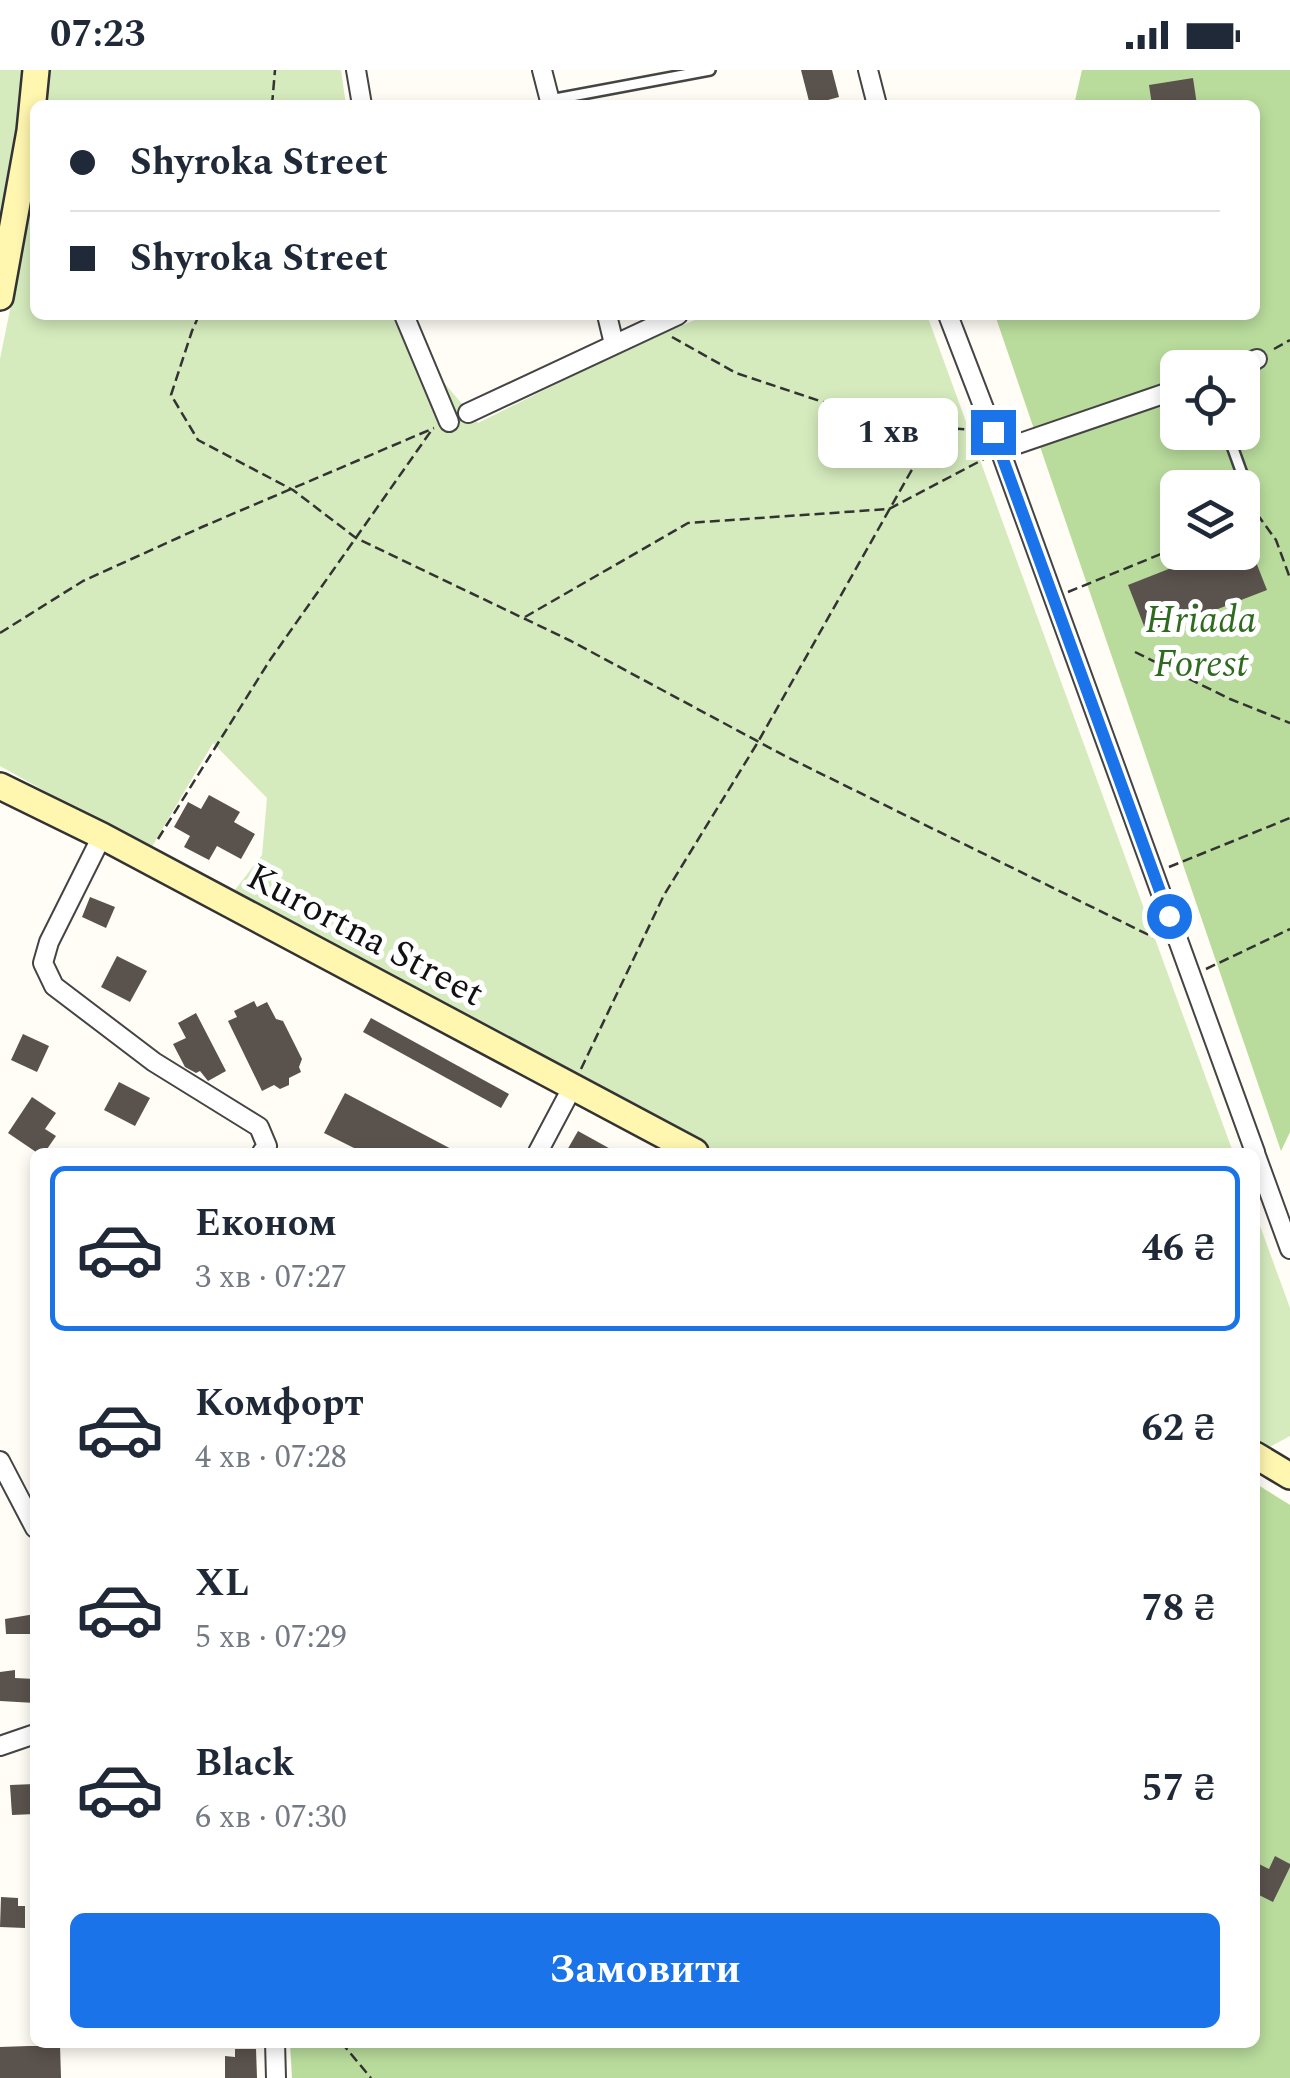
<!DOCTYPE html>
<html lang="uk">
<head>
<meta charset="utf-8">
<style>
	:root { --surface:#fff; --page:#f6f6f7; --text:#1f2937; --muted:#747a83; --line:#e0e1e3; --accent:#1a73e8 }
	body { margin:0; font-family:Spectral,serif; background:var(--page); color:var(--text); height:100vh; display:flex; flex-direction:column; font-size:38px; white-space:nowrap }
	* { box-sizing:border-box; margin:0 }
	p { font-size:32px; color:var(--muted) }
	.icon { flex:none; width:55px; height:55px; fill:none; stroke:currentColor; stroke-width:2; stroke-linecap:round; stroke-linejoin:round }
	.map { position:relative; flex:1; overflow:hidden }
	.panel { position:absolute; left:30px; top:1078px; width:1230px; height:900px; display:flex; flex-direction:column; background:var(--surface); border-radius:15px; box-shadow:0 5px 15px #0003 }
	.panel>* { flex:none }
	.guide { position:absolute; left:30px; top:30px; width:1230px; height:220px; border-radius:15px; box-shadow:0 5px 15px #0003; display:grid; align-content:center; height:220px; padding:0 40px; background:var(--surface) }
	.tools { position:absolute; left:1160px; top:280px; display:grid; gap:20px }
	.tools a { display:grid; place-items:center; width:100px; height:100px; border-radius:15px; background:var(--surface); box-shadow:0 5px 15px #0003; font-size:50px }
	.end { position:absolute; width:45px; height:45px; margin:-22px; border:12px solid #1a73e8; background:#fff; box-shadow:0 0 0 5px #fff }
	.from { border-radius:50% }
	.bubble { position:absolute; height:70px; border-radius:15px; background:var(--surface); box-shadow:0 5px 15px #0003; font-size:32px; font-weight:700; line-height:70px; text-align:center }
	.guide b { display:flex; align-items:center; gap:35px; height:95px; font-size:38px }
	.guide b+b { border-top:2px solid var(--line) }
	.guide i { width:25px; height:25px; background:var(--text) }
	ul { padding:18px 0 0; list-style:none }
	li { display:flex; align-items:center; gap:30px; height:165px; margin:0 20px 15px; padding:0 20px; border:5px solid transparent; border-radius:15px }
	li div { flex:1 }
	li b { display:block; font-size:38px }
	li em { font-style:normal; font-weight:700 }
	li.active { border-color:var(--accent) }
	li>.icon { width:90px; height:90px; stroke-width:1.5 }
	.action { display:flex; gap:20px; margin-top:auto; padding:20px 40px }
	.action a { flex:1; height:115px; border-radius:15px; background:var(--accent); color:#fff; font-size:40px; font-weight:700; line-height:115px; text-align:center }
	.status { display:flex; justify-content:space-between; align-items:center; height:70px; padding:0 50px; background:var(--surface); direction:ltr }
	.status svg { height:28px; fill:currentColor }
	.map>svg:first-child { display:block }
	.green { fill:#d5ebbd }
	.forest { fill:#b9dc9c; fill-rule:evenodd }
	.building { fill:#5a524d }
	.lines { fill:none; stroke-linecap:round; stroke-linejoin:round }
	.lane-casing { stroke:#444; stroke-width:14 }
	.street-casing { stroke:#444; stroke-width:22 }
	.secondary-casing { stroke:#333; stroke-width:30 }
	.path { stroke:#333; stroke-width:2.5; stroke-dasharray:10 5; stroke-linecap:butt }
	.lane { stroke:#fff; stroke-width:9 }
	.street { stroke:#fff; stroke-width:18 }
	.secondary { stroke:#fff6b0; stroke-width:25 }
	.route { stroke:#1a73e8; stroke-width:12 }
	.labels { text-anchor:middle; stroke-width:10; stroke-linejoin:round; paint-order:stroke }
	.park-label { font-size:38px; font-style:italic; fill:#2f6b1f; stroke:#fff }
	.street-label { font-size:38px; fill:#111; stroke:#fff }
</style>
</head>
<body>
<div class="status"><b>07:23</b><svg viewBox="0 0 49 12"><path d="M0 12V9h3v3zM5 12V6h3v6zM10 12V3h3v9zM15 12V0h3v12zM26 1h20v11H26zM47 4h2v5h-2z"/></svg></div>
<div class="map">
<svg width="1290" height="2008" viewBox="0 0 1290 2008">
	<rect width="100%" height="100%" fill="#fffdf5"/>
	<g class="green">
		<polygon points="0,0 341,0 346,35 35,35 35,245 395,245 399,259 478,353 615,285 706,245 927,245 1233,1082 716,1082 231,825 262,785 267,728 213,673 150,780 0,696 0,289 25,166 0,160"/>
		<polygon points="1255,1142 1290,1238 1290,1366 1262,1381 1255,1377"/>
	</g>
	<g class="forest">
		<path d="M 1082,0 L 1290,0 L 1290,1062 L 1281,1081 L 995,245 L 1255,245 L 1255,35 L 1074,35 ZM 1178,298 L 1242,298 L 1242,362 L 1178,362 ZM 1178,418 L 1242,418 L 1242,482 L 1178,482 Z"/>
		<polygon points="1255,1413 1290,1435 1290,2008 292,2008 290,1973 1255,1972"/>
	</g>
	<g class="building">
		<polygon points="801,0 832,0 839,27 810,35"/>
		<polygon points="1193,8 1197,35 1152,35 1149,15"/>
		<polygon points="1212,482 1252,482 1267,520 1148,566 1128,515"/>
		<polygon points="209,725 240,742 234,752 255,764 241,789 217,776 209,790 184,777 190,766 174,757 188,732 201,739"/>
		<polygon points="90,827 115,837 106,858 82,847"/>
		<polygon points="117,886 147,901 130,932 101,917"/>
		<polygon points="254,931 257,937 267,932 276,949 283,951 302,989 299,997 301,1002 289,1008 289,1015 280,1019 274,1015 262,1021 228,951 237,947 234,941"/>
		<polygon points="196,943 226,1001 208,1011 200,1001 196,1003 185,997 173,974 186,968 178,953"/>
		<polygon points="371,948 509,1024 501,1038 363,962"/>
		<polygon points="23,964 49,976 37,1002 11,990"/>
		<polygon points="119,1012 150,1028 135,1056 104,1040"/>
		<polygon points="345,1023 457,1082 362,1082 324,1063"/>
		<polygon points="32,1027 56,1043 45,1059 56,1066 45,1082 36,1082 8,1063"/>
		<polygon points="578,1061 616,1082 566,1082"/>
		<polygon points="35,1544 35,1564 6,1564 5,1549"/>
		<polygon points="15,1600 15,1608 35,1609 35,1633 0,1631 0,1602"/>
		<polygon points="35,1714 35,1744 12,1745 10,1715"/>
		<polygon points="1275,1786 1290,1794 1290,1797 1273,1832 1255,1823 1255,1792 1269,1799"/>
		<polygon points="1,1827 18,1828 18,1836 25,1836 25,1858 0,1857"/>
		<polygon points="29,1976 60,1976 61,2008 0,2008 0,1977"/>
		<polygon points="235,1979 256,1979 257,2008 225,2008 225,1986 235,1987"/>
	</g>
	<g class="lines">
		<g class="lane-casing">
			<g id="lane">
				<polyline points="550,30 710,0"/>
				<polyline points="1227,362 1249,423"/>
			</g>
		</g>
		<g class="street-casing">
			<g id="street">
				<polyline points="356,0 362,35"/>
				<polyline points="542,0 551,35"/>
				<polyline points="868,0 877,35"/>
				<polyline points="404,245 449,352"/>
				<polyline points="607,245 614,274"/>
				<polyline points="948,245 1000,380 1255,1082"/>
				<polyline points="1235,298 1257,289"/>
				<polyline points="468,343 678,245"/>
				<polyline points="1000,380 1178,319"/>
				<polyline points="102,766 49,872 43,893 54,916 154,992 259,1057 267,1076 262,1082"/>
				<polyline points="538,1082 573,1016"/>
				<polyline points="1255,1083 1290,1179"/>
				<polyline points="0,1391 35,1458"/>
				<polyline points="0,1676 35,1664"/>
				<polyline points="275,1972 276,2008"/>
			</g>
		</g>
		<g class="secondary-casing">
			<g id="secondary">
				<polyline points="0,227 30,61 36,0"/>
				<polyline points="0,716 102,766 695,1082"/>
				<polyline points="1255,1385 1290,1406"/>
			</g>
		</g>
		<g class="path">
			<polyline points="272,35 275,0"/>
			<polyline points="199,245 192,261 171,325 198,370 293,420 356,468 571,571 785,686 1161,871"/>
			<polyline points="672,267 736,303 832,335 893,354 976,360"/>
			<polyline points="1274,279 1290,270"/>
			<polyline points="1257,444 1276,470 1290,508"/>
			<polyline points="1242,450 1257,444 1253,433"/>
			<polyline points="1068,522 1178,477"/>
			<polyline points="525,547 688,453 889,439 984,389"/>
			<polyline points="0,563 83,511 202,457 434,358"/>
			<polyline points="1135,582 1230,629 1290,653"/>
			<polyline points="158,769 270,590 431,361"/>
			<polyline points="1169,797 1290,748"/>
			<polyline points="1206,899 1290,859"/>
			<polyline points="581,999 664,825 758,672 936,357"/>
			<polyline points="341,1972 371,2008"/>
		</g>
		<use href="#lane" class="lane"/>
		<use href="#street" class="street"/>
		<use href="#secondary" class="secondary"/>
	</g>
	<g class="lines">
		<polyline class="route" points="993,362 1169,846"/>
	</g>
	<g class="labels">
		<g class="park-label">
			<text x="1201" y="562">Hriada<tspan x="1201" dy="44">Forest</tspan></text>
		</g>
		<g class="street-label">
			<text transform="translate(366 864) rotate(28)" y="13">Kurortna Street</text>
		</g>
	</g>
</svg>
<div class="tools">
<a><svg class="icon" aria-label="locate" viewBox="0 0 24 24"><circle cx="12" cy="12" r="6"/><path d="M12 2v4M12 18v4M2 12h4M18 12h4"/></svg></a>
<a><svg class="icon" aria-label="layers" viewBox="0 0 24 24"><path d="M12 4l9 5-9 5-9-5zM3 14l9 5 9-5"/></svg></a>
</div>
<i class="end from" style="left:1169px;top:846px"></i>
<i class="end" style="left:993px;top:362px"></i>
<div class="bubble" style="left:818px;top:328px;width:140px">1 хв</div>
<div class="guide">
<b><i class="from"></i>Shyroka Street</b>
<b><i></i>Shyroka Street</b>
</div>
<section class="panel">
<ul>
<li class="active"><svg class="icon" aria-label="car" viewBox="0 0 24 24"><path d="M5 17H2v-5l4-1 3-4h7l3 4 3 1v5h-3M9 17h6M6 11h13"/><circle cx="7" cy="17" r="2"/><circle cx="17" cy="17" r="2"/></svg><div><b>Економ</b><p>3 хв · 07:27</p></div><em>46 ₴</em></li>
<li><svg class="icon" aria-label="car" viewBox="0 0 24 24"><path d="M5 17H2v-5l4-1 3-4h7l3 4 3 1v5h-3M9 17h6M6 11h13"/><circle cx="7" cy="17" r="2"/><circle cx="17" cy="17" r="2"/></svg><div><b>Комфорт</b><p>4 хв · 07:28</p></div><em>62 ₴</em></li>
<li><svg class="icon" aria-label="car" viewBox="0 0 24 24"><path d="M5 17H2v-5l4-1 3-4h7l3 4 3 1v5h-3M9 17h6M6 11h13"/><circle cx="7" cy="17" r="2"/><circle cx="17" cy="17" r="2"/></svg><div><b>XL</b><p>5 хв · 07:29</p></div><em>78 ₴</em></li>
<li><svg class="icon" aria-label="car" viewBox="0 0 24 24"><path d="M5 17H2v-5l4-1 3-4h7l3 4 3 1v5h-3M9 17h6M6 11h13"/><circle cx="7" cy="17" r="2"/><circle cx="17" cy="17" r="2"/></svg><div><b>Black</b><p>6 хв · 07:30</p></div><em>57 ₴</em></li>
</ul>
<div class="action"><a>Замовити</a></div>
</section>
</div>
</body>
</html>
